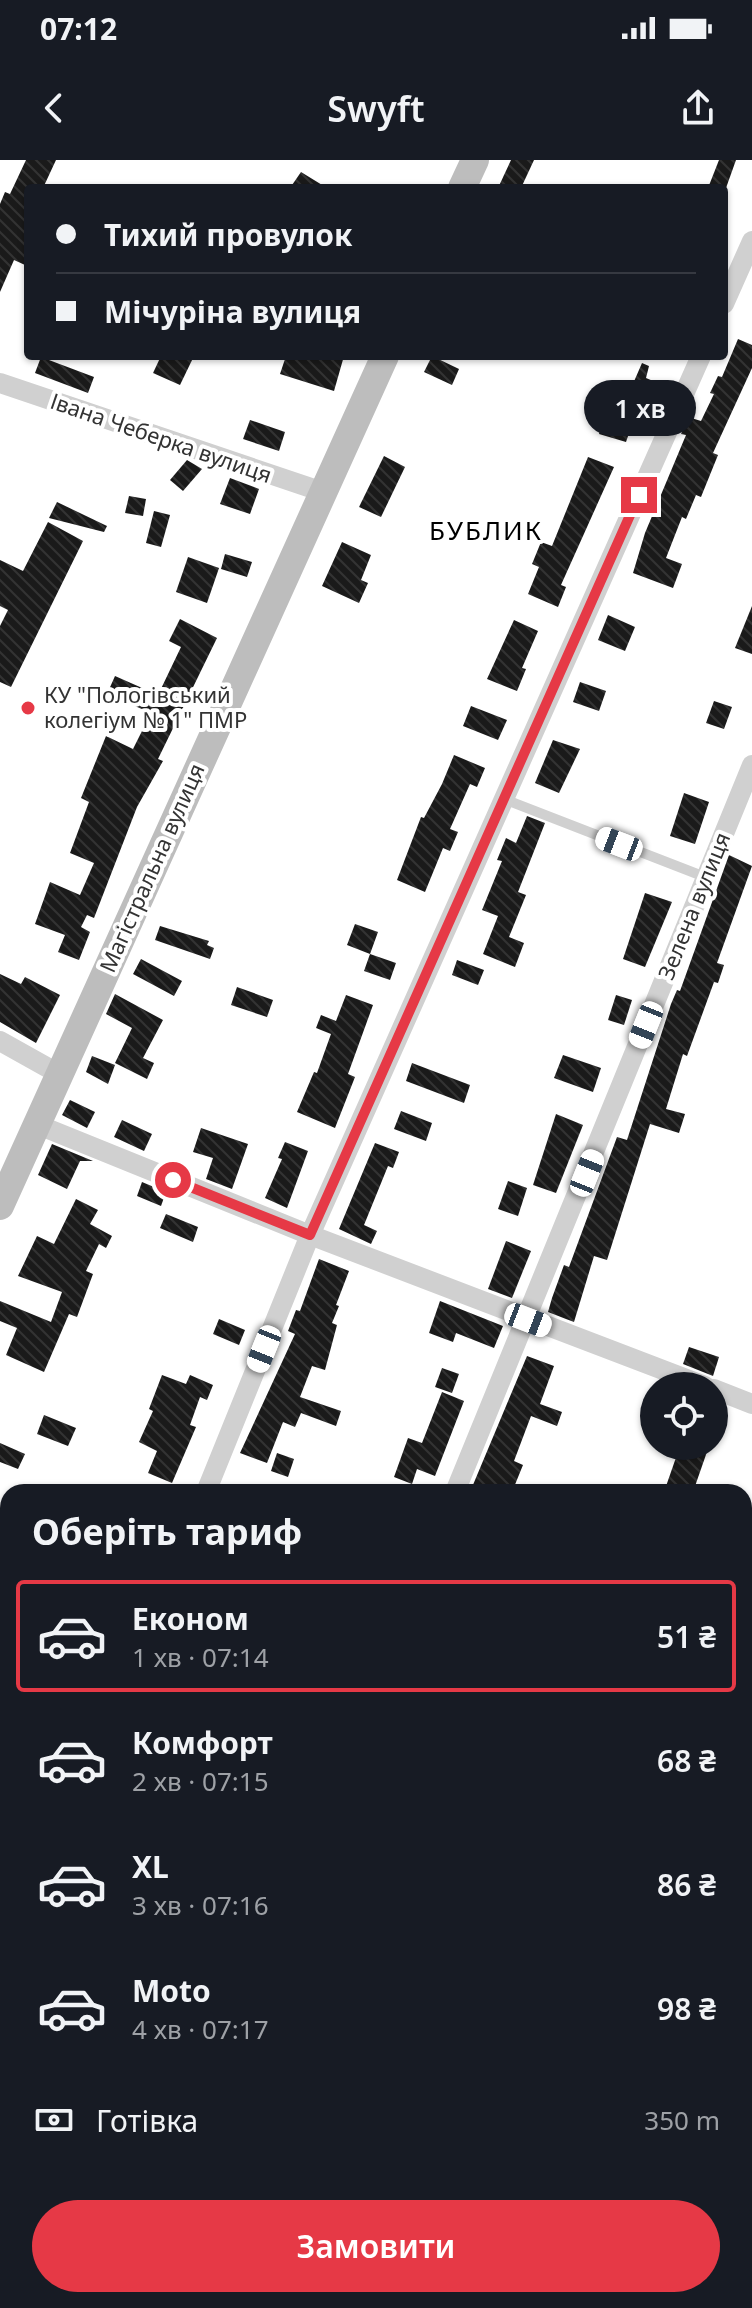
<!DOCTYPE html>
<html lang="uk">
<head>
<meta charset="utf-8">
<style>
	:root { --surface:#171b24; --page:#20242c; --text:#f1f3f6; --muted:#9ea1a6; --line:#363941; --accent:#e63946 }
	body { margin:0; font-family:"Noto Sans",sans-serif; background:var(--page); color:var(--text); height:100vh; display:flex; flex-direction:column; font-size:30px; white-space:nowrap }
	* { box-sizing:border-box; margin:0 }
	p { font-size:26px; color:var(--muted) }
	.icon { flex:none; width:44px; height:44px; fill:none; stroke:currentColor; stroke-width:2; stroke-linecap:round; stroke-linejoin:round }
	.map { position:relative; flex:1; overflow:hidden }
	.drawer { position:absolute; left:0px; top:1324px; width:752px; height:824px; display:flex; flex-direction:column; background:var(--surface); border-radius:24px 24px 0 0; box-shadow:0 2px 6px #0004 }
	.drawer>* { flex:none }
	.guide { position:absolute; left:24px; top:24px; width:704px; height:176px; border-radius:8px; box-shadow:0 2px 6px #0004; display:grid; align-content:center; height:176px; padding:0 32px; background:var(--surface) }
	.fabs { position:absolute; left:640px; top:1212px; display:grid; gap:16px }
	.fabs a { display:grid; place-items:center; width:88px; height:88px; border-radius:50%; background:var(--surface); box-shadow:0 2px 6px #0004; font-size:40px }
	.end { position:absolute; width:36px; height:36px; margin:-18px; border:10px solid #e63946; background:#fff; box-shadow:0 0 0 4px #fff }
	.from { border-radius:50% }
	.bubble { position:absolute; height:56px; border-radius:28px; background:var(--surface); box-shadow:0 2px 6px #0004; font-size:26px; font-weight:600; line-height:56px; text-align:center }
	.car { position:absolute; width:24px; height:48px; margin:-24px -12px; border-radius:10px; box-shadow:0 0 6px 2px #0007; background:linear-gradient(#fff 24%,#345 0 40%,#fff 0 76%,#345 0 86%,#fff 0) }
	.guide b { display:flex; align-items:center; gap:28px; height:76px; font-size:30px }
	.guide b+b { border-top:2px solid var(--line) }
	.guide i { width:20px; height:20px; background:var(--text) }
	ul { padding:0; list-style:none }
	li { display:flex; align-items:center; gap:24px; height:112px; margin:0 16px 12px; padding:0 16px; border:4px solid transparent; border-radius:8px }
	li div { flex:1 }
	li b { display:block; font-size:30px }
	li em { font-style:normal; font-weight:600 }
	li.selected { border-color:var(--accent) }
	li>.icon { width:72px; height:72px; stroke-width:1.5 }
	h2 { padding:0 32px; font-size:36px; line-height:96px }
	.pay { display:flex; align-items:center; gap:20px; height:88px; padding:0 32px; font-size:30px }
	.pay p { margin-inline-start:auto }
	.button { display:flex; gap:16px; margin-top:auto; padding:16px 32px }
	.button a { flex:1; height:92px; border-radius:48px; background:var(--accent); color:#fff; font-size:32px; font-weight:600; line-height:92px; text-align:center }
	.status { display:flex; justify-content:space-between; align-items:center; height:56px; padding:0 40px; background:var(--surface); direction:ltr }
	.status svg { height:22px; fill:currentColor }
	header { display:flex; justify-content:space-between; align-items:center; height:104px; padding:0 32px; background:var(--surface); font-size:36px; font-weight:600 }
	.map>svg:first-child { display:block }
	.grass { fill:url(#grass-dots) }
	.forest { fill:url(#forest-firs) }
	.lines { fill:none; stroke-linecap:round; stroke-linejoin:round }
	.stream { stroke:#cfe2ee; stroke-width:5 }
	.building { fill:url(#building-back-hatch) }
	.path { stroke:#cdcdcd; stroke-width:3; stroke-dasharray:4 4; stroke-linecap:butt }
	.lane { stroke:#d0d0d0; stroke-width:10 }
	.street { stroke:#d0d0d0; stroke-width:20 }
	.secondary { stroke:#bdbdbd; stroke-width:28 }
	.route { stroke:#e63946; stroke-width:10 }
	.poi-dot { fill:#e63946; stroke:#fff; stroke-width:3 }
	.labels { text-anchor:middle; stroke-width:8; stroke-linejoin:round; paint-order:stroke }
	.street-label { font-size:22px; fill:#333; stroke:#fff }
	.poi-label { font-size:22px; fill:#333; stroke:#fff; text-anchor:start }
	.quarter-label { font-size:26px; letter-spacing:2px; fill:#000; stroke:#fff }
</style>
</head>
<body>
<div class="status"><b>07:12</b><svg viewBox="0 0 49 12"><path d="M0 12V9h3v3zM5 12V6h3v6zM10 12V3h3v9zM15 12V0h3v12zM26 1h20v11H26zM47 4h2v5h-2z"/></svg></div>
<header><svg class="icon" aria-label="back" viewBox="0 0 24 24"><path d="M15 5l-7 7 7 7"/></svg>Swyft<svg class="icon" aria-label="share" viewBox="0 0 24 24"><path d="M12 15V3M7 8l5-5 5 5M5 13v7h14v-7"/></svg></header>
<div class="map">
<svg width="752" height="2148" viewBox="0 0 752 2148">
	<defs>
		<pattern id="grass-dots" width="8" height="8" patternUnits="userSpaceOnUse" patternTransform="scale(2)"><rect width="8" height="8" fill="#e6ecdf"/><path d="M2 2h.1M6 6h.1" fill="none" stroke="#c6cbc0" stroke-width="1.8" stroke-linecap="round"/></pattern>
		<pattern id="forest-firs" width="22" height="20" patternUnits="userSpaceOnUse" patternTransform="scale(2)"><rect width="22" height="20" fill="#e6ecdf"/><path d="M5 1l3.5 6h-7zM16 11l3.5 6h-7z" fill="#c6cbc0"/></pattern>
		<pattern id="building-back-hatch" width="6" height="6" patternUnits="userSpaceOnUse" patternTransform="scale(2)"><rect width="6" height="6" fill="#1a1a1a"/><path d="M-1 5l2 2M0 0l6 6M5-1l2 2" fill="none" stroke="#333"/></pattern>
	</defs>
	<rect width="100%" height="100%" fill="#fff"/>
	<g class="grass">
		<polygon points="752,1423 752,1618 744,1641 744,1441"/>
		<polygon points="8,1493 8,1760 0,1756 0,1498"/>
		<polygon points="0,1793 8,1797 8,1947 0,1944"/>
		<polygon points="744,1837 752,1840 752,1978 744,1977"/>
		<polygon points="744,2089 752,2092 752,2148 485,2148 469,2140 744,2140"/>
	</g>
	<polygon class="forest" points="752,1618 752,1840 744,1837 744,1641"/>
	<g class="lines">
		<g class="stream">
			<polyline points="0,1892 8,1896"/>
			<polyline points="610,2140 629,2148"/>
		</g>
	</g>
	<g class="building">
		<polygon points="26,0 56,0 43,28 28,28 28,97 25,105 14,100 0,132 0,44 5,32 10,34"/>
		<polygon points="511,0 534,0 521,28 498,28"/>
		<polygon points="719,0 736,0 726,28 708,28"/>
		<polygon points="301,12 327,28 290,28"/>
		<polygon points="738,179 752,185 752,208 713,293 718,295 701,337 696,335 686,359 682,357 666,398 682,404 673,428 633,413 645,373 686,275 681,274 688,257 701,261 714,234 710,233 718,216 722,217"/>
		<polygon points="161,196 194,196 180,225 153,213"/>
		<polygon points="286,196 344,196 334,231 280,214"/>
		<polygon points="432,196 459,209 452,225 424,212"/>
		<polygon points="41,197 94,217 88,233 35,213"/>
		<polygon points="642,203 649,206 646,218 665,226 659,239 643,232 626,282 599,274 607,247 597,244 602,226 629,233"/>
		<polygon points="250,260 285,272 279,291 243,279"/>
		<polygon points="384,296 405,307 381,357 359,347"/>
		<polygon points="588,297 614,307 561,425 566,427 558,447 528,434 539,407 532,404 541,382 552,386"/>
		<polygon points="187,300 202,309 183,331 170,320"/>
		<polygon points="230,318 259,329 250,354 220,344"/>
		<polygon points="129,336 146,339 143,356 125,353"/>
		<polygon points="57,342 107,366 104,372 49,358"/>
		<polygon points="154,351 170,355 161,387 146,383"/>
		<polygon points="48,362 83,381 11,527 0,522 0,466 8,450 0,446 0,400 23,411"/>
		<polygon points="342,382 371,395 361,420 368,423 359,443 322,426"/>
		<polygon points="225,394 252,402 247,417 221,409"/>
		<polygon points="188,397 219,408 207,443 176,432"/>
		<polygon points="752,446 752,494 735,488"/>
		<polygon points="608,455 635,467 625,491 598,480"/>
		<polygon points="180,459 217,478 158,599 163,601 137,647 94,758 87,755 81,767 90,772 79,800 58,792 65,775 35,764 50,722 80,735 94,703 70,693 89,642 81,638 106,576 133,589 151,553 107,534 115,516 158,535 181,487 169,481"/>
		<polygon points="514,460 538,471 522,508 526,509 517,531 487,519"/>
		<polygon points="580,522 606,531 599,551 573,542"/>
		<polygon points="714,541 732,547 724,569 706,563"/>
		<polygon points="471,546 507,560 498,580 463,566"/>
		<polygon points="553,580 580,589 559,633 535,623"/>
		<polygon points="454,595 485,608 477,627 470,624 450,669 458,672 450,691 443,688 425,732 397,720 421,657 424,658 442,624"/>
		<polygon points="684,633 709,642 695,684 670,676"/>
		<polygon points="527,656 545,663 518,732 526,735 509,777 524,783 515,807 483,794 498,756 482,750 502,701 497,700 506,678 516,683"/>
		<polygon points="729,695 752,706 717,803 724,805 718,823 714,822 687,896 683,894 666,949 685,954 679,973 650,964 607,1100 594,1096 574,1162 566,1159 548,1152 552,1138 564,1105 569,1107 617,977 627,980 671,844 677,830 680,831"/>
		<polygon points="645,733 672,742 645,807 623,799"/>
		<polygon points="355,764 378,772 370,794 396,803 390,820 364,811 370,794 347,785"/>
		<polygon points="160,766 209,781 207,785 214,788 210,799 155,780"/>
		<polygon points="141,799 182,821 174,836 133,814"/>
		<polygon points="457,800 484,810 478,825 452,815"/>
		<polygon points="0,814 21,824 25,817 60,835 36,883 0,862"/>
		<polygon points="237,827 273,840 267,857 231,845"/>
		<polygon points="115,834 163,860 143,898 154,903 147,919 115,903 132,868 106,854"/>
		<polygon points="346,835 373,845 348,914 355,917 335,968 297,952 314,912 317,913 331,874 316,868 321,855 336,861"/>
		<polygon points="616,835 632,840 624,865 608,860"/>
		<polygon points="563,895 601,908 593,932 554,918"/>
		<polygon points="92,896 115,905 108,924 86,912"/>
		<polygon points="412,903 470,925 464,943 406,921"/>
		<polygon points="70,940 95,952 87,968 62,955"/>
		<polygon points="401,951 432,963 426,981 394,969"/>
		<polygon points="556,954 583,965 556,1033 533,1025"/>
		<polygon points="122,960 152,974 144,991 114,977"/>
		<polygon points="201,968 248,984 232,1029 206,1019 213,998 193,992"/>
		<polygon points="285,982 308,991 287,1048 265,1038 282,999 278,998"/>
		<polygon points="375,983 399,992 393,1008 388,1006 364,1065 377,1071 371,1084 339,1069"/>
		<polygon points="52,984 93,1001 80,1001 67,1029 38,1015"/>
		<polygon points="508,1021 527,1028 518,1056 498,1049"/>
		<polygon points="142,1022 166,1032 161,1046 137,1036"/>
		<polygon points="76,1039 98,1050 90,1064 112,1076 106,1088 99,1084 86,1111 93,1114 77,1157 69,1154 44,1212 6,1195 17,1168 0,1161 0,1141 51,1162 62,1132 18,1116 37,1076 54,1084"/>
		<polygon points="166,1054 198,1067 193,1082 160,1068"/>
		<polygon points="506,1081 531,1091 512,1138 488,1129"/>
		<polygon points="319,1099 349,1111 336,1145 339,1146 332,1163 337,1165 325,1210 312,1206 300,1237 341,1251 336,1266 301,1253 295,1267 283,1262 267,1303 240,1293 295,1174 288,1171 296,1150 300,1151"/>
		<polygon points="440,1141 503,1166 494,1188 456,1173 453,1182 429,1173"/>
		<polygon points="219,1159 245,1170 239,1185 213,1174"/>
		<polygon points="689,1187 719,1197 713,1216 683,1204"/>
		<polygon points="527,1196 554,1206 540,1244 562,1252 557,1266 531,1256 514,1301 523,1305 512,1332 470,1332"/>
		<polygon points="442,1208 459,1214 452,1233 435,1227"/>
		<polygon points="162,1215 186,1224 190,1215 213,1225 207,1240 200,1237 190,1265 196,1267 172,1323 148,1313 157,1291 139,1282 153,1251 149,1249"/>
		<polygon points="442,1232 464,1241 435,1316 417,1309 412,1324 394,1317 408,1278 422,1283"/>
		<polygon points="44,1255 76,1268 68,1286 37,1274"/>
		<polygon points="0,1283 25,1294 18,1309 0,1302"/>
		<polygon points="680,1286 709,1286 693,1332 664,1332"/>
		<polygon points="277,1293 294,1299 288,1317 271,1311"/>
	</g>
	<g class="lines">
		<polyline class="path" points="372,2148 375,2140"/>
		<polyline class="lane" points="504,639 705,717"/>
		<g class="street">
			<polyline points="724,144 752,81"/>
			<polyline points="0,223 323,332"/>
			<polyline points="0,881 59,914"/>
			<polyline points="36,964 310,1075 705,1226"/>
			<polyline points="714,1229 752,1244"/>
			<polyline points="206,1332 310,1075 701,196"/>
			<polyline points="455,1332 752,605"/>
			<polyline points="0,1953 8,1957"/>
			<polyline points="451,2140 467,2148"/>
		</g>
		<g class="secondary">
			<polyline points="462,28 475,0"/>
			<polyline points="0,1046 385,196"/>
		</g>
	</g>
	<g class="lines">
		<polyline class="route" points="173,1020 310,1075 639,335"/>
	</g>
	<circle class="poi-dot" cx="28" cy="548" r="8"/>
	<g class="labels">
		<g class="street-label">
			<text transform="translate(161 278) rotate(19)" y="8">Івана Чеберка вулиця</text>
			<text transform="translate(152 708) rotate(-66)" y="8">Магістральна вулиця</text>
			<text transform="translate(694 746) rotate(-68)" y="8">Зелена вулиця</text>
		</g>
		<g class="poi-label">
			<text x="44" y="543">КУ "Пологівський<tspan x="44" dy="25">колегіум № 1" ПМР</tspan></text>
		</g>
		<g class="quarter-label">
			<text x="486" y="380">БУБЛИК</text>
		</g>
	</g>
</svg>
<div class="fabs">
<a><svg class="icon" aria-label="locate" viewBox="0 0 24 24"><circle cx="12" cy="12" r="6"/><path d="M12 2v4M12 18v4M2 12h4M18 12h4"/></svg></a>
</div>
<i class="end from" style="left:173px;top:1020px"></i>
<i class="end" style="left:639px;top:335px"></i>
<div class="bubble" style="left:584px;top:220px;width:112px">1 хв</div>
<i class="car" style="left:619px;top:684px;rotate:291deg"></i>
<i class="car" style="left:646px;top:865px;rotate:202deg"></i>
<i class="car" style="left:587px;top:1013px;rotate:22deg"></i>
<i class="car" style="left:528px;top:1160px;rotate:111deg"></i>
<i class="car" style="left:264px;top:1189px;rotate:202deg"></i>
<div class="guide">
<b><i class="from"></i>Тихий провулок</b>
<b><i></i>Мічуріна вулиця</b>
</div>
<section class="drawer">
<h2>Оберіть тариф</h2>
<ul>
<li class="selected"><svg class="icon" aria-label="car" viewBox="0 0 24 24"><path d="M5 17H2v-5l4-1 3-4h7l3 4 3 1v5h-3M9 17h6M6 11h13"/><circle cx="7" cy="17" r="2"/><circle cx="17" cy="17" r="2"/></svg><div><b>Економ</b><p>1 хв · 07:14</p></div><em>51 ₴</em></li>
<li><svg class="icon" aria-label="car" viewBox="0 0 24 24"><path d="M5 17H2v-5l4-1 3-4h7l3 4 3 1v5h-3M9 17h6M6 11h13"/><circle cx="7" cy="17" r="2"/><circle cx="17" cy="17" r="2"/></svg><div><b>Комфорт</b><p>2 хв · 07:15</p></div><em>68 ₴</em></li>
<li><svg class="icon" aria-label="car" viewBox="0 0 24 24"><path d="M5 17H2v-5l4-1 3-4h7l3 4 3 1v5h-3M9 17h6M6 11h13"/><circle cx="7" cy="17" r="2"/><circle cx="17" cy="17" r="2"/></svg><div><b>XL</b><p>3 хв · 07:16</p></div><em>86 ₴</em></li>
<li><svg class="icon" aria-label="car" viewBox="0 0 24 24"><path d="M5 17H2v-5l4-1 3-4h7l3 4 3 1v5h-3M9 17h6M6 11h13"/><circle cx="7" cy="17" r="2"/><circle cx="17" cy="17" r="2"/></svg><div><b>Moto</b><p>4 хв · 07:17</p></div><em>98 ₴</em></li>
</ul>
<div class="pay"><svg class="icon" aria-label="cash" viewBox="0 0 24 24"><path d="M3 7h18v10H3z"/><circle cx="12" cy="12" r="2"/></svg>Готівка<p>350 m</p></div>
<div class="button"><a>Замовити</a></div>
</section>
</div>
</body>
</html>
